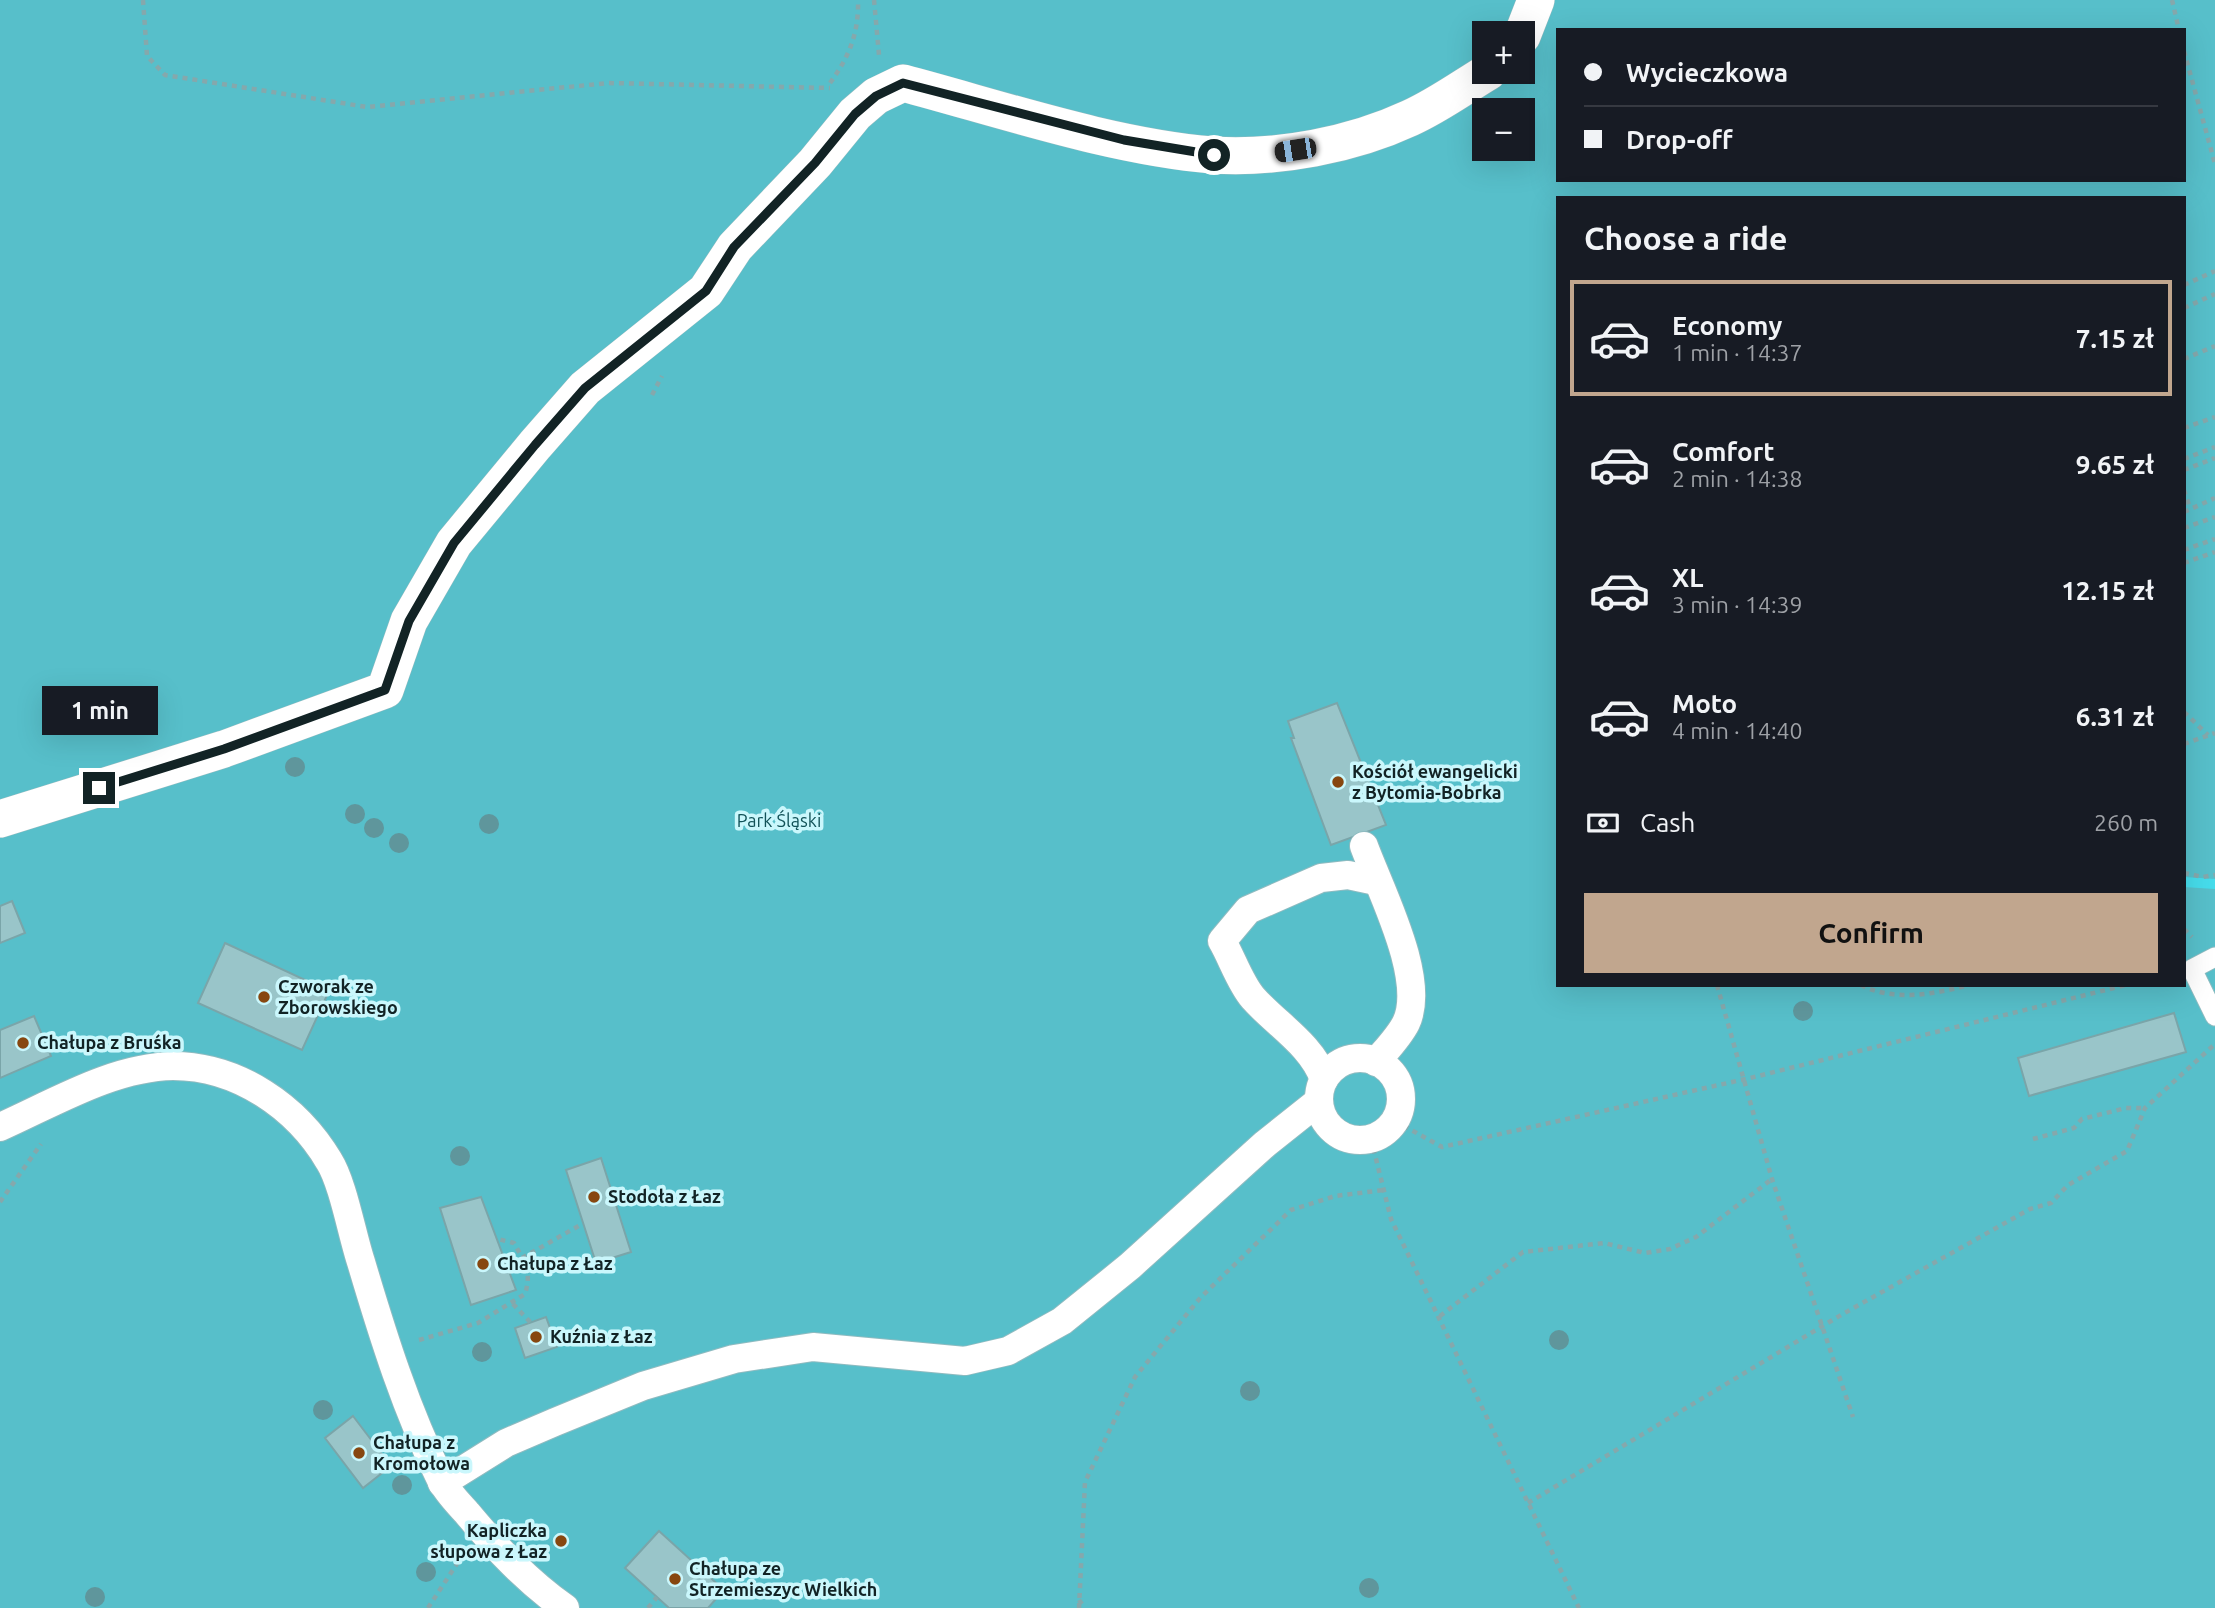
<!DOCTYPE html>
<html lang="en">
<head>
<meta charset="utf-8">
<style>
	:root { --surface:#171b24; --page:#20242c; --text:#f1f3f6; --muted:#9ea1a6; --line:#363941; --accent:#c1a68e }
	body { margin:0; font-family:Ubuntu,sans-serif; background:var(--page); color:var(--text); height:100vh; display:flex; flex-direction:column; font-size:26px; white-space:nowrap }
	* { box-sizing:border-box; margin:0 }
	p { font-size:23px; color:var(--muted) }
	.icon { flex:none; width:38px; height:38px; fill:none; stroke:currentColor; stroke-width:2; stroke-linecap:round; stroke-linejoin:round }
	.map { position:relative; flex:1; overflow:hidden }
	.side { position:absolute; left:1556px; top:196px; width:630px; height:791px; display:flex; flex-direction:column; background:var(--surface); border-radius:0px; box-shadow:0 7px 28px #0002 }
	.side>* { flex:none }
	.guide { position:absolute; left:1556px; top:28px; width:630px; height:154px; border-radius:0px; box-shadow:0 7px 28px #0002; display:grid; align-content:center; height:154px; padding:0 28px; background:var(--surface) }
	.buttons { position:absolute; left:1472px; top:21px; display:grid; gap:14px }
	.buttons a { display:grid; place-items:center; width:63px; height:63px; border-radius:0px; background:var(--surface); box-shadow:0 7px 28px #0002; font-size:35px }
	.end { position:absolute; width:32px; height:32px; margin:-16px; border:9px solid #122325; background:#fff; box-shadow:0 0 0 4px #fff }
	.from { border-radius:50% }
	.bubble { position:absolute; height:49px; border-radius:0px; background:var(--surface); box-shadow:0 7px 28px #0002; font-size:23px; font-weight:600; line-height:49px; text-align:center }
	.car { position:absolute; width:21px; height:42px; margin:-21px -10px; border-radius:9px; box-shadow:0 0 5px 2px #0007; background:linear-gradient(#222 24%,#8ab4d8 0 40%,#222 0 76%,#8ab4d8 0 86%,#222 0) }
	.guide b { display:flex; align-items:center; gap:24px; height:66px; font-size:26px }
	.guide b+b { border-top:2px solid var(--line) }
	.guide i { width:18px; height:18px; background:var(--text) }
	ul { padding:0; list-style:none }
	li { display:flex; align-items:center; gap:21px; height:116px; margin:0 14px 10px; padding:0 14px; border:4px solid transparent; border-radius:0px }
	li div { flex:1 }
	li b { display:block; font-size:26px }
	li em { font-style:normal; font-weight:600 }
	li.active { border-color:var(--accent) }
	li>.icon { width:63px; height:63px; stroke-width:1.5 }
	h2 { padding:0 28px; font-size:32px; line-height:84px }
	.pay { display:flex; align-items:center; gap:18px; height:77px; padding:0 28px; font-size:26px }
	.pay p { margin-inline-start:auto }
	.cta { display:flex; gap:14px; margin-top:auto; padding:14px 28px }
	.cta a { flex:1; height:80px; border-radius:0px; background:var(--accent); color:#111; font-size:28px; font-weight:600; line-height:80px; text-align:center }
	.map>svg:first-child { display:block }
	.green { fill:#57bfca; fill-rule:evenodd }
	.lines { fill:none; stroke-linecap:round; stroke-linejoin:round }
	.stream { stroke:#46dceb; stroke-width:10 }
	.building { fill:#99c5c9; stroke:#7aa5a9; stroke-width:2 }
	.service-casing { stroke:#8fbbc0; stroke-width:21 }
	.pedestrian-casing { stroke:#8fbbc0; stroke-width:30 }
	.minor-casing { stroke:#8fbbc0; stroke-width:38 }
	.path { stroke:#85a8ac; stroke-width:4.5; stroke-dasharray:5 5; stroke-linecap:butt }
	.service { stroke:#fff; stroke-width:19 }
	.pedestrian { stroke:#fff; stroke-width:28 }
	.minor { stroke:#fff; stroke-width:37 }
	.tree { fill:#5f969c }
	.route { stroke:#122325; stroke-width:9 }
	.poi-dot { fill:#874710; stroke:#caf7fc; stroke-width:2.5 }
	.labels { text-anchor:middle; stroke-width:7; stroke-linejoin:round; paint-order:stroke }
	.poi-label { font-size:18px; font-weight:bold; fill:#122325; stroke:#caf7fc; text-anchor:start }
	.park-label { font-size:18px; fill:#125258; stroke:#caf7fc }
</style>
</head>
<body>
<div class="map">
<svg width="2215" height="1608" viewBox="0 0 2215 1608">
	<rect width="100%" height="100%" fill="#bde9ee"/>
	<path class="green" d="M 0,0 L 2215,0 L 2215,1608 L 0,1608 ZM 1558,30 L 2184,30 L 2184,180 L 1558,180 ZM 1484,33 L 1522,33 L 1522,72 L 1484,72 ZM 1484,110 L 1522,110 L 1522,149 L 1484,149 ZM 1558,198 L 2184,198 L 2184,985 L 1558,985 Z"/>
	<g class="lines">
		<polyline class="stream" points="2184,882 2215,884"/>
	</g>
	<g class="building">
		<polygon points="1337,703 1386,825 1331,845 1291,738 1294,738 1288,721"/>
		<polygon points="12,901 25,933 0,943 0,906"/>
		<polygon points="225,943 329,991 302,1050 198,1003"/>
		<polygon points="2174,1013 2186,1052 2029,1096 2018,1058"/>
		<polygon points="34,1016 51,1056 0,1078 0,1030"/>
		<polygon points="601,1158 631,1252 596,1263 566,1170"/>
		<polygon points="481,1197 516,1290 471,1305 440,1208"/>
		<polygon points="546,1317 557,1347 525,1358 515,1328"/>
		<polygon points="353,1416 391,1466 363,1488 325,1438"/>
		<polygon points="659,1531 724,1590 708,1608 669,1608 625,1568"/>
	</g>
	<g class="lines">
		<g class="service-casing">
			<polyline id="service" points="2215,957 2192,969 2215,1016"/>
		</g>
		<g class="pedestrian-casing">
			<g id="pedestrian">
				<path d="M 1364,846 C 1380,890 1427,979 1406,1023 C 1399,1037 1386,1050 1376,1062"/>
				<circle cx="1360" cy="1099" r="41"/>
				<path d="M 1324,1079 C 1311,1044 1277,1025 1253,998 C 1240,983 1232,958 1222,941 L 1248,910 L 1321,878 L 1348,875 L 1376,881"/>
				<path d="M 0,1127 C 54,1103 113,1067 173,1066 C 238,1066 297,1107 329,1161 C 343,1183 352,1235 361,1262 C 383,1336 406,1410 441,1480 C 447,1492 458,1503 467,1513 C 497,1549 527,1581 565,1608"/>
				<polyline points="442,1483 506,1443 555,1422 643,1386 734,1359 813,1347 965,1361 1008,1351 1062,1321 1130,1266 1265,1144 1319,1101"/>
			</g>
		</g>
		<g class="minor-casing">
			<g id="minor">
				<polyline points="1522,36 1536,0"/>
				<path d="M 0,819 L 224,749 L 385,690 L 409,621 L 454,543 L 535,445 L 585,388 L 706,291 L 735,247 L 815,163 L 855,114 L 876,96 L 903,83 C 1001,109 1113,147 1213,155 C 1278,159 1352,145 1410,118 C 1437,106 1463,87 1488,72"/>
			</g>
		</g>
		<g class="path">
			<polyline points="143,0 147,56 165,75 367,107 608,83 830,88"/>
			<polyline points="874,0 879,55"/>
			<polyline points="2172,0 2179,30"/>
			<polyline points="2184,51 2215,164"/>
			<path d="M 830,83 C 849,57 859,33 858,0"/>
			<polyline points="2184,285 2215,271"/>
			<polyline points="2184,308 2215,294"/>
			<polyline points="2184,359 2215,346"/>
			<polyline points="652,395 662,376"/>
			<polyline points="2184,428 2215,417"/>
			<polyline points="2184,459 2215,447"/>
			<polyline points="2184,470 2215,458"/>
			<polyline points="2184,490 2190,508"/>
			<polyline points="2184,512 2215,498"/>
			<polyline points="2184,528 2215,517"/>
			<polyline points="2184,550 2215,539"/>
			<polyline points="2184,563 2215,552"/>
			<polyline points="2184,712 2208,735"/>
			<polyline points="2184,744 2215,733"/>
			<polyline points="2184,873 2203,877 2215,875"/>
			<polyline points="2184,929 2192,937"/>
			<polyline points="1717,985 1772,1179 1853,1417"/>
			<path d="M 1861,985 C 1894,1002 1935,994 1969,985"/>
			<polyline points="1395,1121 1442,1147 1750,1078 2126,985"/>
			<polyline points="1371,1139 1391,1219 1579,1608"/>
			<polyline points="2033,1139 2074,1128 2082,1119 2126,1108 2145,1108"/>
			<polyline points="0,1202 41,1144"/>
			<polyline points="522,1258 582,1224"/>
			<polyline points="513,1304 531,1323"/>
			<polyline points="1440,1316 1523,1252 1604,1243 1645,1253 1670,1249 1696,1237 1772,1179"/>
			<path d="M 419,1340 L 478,1323 L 525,1294 C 532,1271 525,1263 514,1243 L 498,1239"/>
			<polyline points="372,1440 387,1437"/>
			<polyline points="1528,1503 1841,1315 2030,1209 2051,1203 2068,1185 2127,1151 2145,1108 2215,1044"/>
			<polyline points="1079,1600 1085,1608"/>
			<polyline points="428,1608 462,1556"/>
			<polyline points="648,1608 657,1597"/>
			<polyline points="1079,1608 1085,1482 1135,1377 1201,1297 1291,1210 1335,1196 1384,1190"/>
		</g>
		<use href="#service" class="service"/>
		<use href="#pedestrian" class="pedestrian"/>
		<use href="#minor" class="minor"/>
	</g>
	<g class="tree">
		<circle cx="295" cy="767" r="10"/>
		<circle cx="355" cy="814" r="10"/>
		<circle cx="489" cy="824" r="10"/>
		<circle cx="374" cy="828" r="10"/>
		<circle cx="399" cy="843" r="10"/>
		<circle cx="1803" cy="1011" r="10"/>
		<circle cx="460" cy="1156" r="10"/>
		<circle cx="1559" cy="1340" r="10"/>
		<circle cx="482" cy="1352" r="10"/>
		<circle cx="1250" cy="1391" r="10"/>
		<circle cx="323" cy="1410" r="10"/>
		<circle cx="402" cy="1485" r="10"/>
		<circle cx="426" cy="1572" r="10"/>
		<circle cx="1369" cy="1588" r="10"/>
		<circle cx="95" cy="1597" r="10"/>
	</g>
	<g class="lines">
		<polyline class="route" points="99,788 224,749 385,690 409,621 454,543 535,445 585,388 706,291 734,247 815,163 855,114 876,96 903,83 1124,140 1214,155"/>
	</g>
	<g class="poi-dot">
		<circle cx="1338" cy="782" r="7"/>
		<circle cx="264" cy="997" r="7"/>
		<circle cx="23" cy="1043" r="7"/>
		<circle cx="594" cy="1197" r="7"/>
		<circle cx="483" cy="1264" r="7"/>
		<circle cx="536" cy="1337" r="7"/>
		<circle cx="359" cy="1453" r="7"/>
		<circle cx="561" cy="1541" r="7"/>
		<circle cx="675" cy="1579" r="7"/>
	</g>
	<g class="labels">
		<g class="poi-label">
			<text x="1352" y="778">Kościół ewangelicki<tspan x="1352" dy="21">z Bytomia-Bobrka</tspan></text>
			<text x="278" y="993">Czworak ze<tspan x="278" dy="21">Zborowskiego</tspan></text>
			<text x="37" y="1049">Chałupa z Bruśka</text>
			<text x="608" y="1203">Stodoła z Łaz</text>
			<text x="497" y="1270">Chałupa z Łaz</text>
			<text x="550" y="1343">Kuźnia z Łaz</text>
			<text x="373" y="1449">Chałupa z<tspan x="373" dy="21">Kromołowa</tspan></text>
			<text x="547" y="1537" text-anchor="end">Kapliczka<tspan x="547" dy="21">słupowa z Łaz</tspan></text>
			<text x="689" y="1575">Chałupa ze<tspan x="689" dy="21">Strzemieszyc Wielkich</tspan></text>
		</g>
		<g class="park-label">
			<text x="779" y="827">Park Śląski</text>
		</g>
	</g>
</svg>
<div class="buttons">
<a>+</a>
<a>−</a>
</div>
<i class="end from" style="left:1214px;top:155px"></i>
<i class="end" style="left:99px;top:788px"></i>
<div class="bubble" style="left:42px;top:686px;width:116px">1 min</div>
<i class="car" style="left:1295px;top:150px;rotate:261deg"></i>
<div class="guide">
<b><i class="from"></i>Wycieczkowa</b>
<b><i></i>Drop-off</b>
</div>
<section class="side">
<h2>Choose a ride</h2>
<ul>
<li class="active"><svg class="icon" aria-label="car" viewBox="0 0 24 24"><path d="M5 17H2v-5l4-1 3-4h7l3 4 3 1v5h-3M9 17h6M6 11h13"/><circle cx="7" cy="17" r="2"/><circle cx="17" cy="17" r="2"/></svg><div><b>Economy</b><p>1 min · 14:37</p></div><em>7.15 zł</em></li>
<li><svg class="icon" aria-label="car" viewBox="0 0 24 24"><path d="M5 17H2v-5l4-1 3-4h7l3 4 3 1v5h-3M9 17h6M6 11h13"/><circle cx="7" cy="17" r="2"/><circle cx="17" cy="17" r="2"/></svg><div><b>Comfort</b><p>2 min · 14:38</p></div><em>9.65 zł</em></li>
<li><svg class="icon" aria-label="car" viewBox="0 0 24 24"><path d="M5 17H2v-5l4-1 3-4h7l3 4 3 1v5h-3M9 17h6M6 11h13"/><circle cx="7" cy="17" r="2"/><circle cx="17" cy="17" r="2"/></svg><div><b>XL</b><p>3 min · 14:39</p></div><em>12.15 zł</em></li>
<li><svg class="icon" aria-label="car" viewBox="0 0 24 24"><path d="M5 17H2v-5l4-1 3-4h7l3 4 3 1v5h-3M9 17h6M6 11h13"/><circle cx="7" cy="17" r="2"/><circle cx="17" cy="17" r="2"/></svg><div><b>Moto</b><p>4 min · 14:40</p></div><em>6.31 zł</em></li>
</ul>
<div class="pay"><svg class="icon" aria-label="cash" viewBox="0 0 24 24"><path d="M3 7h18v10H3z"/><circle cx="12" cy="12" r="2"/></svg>Cash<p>260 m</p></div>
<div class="cta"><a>Confirm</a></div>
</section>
</div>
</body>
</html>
